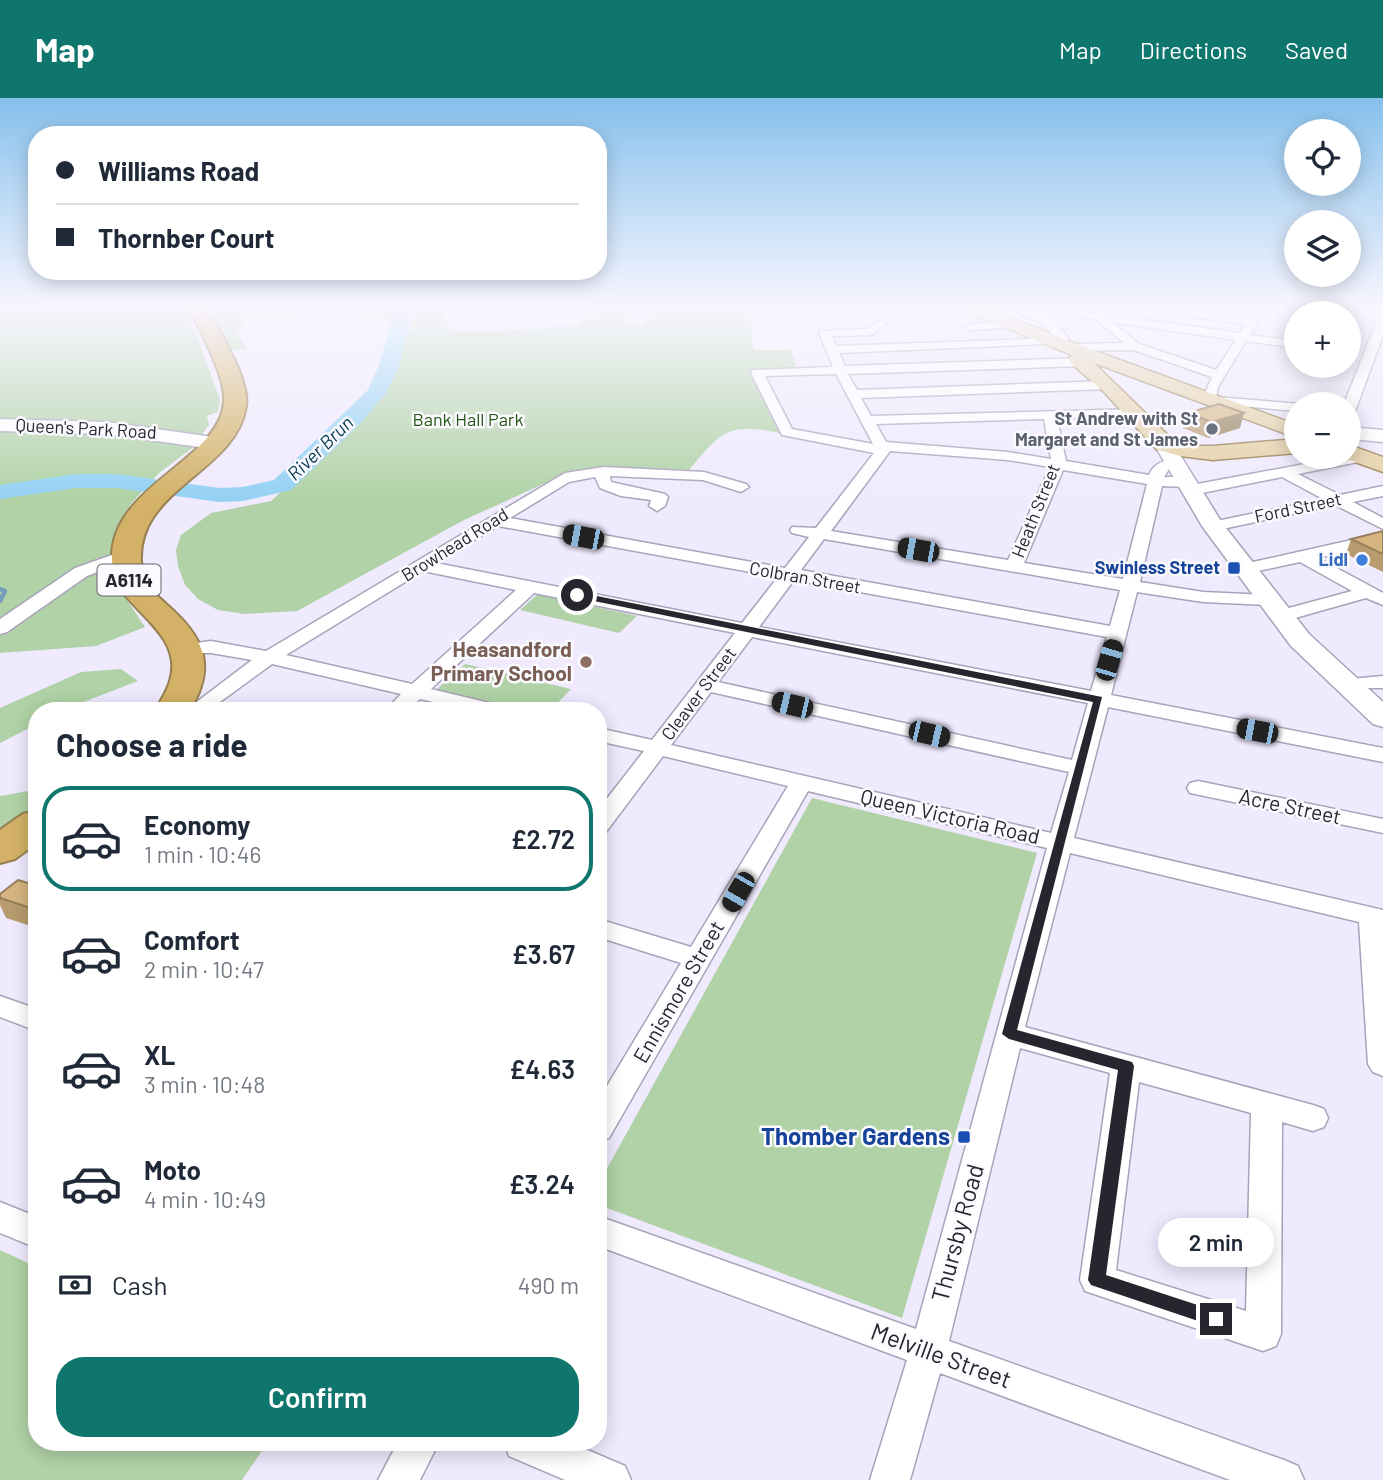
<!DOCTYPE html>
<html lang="en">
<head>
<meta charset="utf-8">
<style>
	:root { --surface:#fff; --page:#f6f6f7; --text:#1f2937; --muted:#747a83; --line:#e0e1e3; --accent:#0f766e }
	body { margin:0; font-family:Barlow,sans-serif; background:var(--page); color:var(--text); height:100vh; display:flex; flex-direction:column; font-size:26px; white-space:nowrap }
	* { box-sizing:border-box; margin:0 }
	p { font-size:23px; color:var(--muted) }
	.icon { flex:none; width:38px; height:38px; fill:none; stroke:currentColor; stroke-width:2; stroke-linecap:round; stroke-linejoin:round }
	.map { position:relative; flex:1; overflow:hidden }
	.drawer { position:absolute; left:28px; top:604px; width:579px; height:749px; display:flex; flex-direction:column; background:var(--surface); border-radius:28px; box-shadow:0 4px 18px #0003 }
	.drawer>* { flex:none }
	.top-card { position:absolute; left:28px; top:28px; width:579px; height:154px; border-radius:28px; box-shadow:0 4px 18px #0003; display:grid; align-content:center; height:154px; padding:0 28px; background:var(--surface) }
	.controls { position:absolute; left:1284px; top:21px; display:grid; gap:14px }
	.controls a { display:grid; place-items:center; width:77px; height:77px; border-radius:50%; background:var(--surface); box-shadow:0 4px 18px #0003; font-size:35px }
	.end { position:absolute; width:32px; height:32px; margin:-16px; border:9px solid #28252e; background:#fff; box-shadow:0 0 0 4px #fff }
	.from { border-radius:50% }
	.bubble { position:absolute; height:49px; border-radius:24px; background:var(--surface); box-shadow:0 4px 18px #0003; font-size:23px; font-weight:600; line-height:49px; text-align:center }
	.car { position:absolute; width:21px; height:42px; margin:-21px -10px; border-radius:9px; box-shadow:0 0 5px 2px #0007; background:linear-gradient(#222 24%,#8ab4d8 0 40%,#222 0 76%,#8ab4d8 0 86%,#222 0) }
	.top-card b { display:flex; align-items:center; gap:24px; height:66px; font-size:26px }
	.top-card b+b { border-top:2px solid var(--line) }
	.top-card i { width:18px; height:18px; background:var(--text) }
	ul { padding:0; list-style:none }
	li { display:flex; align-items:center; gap:21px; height:105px; margin:0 14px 10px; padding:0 14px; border:4px solid transparent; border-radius:28px }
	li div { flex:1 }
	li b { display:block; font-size:26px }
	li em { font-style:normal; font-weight:600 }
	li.current { border-color:var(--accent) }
	li>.icon { width:63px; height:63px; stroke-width:1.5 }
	h2 { padding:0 28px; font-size:32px; line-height:84px }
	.pay { display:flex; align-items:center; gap:18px; height:77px; padding:0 28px; font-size:26px }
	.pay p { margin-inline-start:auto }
	.cta { display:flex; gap:14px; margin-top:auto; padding:14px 28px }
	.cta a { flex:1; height:80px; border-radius:28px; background:var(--accent); color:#fff; font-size:28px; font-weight:600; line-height:80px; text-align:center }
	header { display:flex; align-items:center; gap:42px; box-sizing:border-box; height:98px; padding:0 35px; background:var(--accent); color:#fff }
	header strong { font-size:33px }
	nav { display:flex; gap:38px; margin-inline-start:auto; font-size:24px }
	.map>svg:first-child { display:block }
	.green { fill:#b0d2a6 }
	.water { fill:#93d1f3; stroke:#739db8; stroke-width:2 }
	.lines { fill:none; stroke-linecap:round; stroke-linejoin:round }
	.stream { stroke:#739db8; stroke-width:4.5 }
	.river { fill:#93d1f3; fill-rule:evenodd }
	.street-casing { stroke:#a8a3ba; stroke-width:3 }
	.secondary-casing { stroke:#a8a3ba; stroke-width:3 }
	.primary-casing { stroke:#978052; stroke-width:3 }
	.highway-casing { stroke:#978052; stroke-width:4 }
	.street { fill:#fff; fill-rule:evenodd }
	.secondary { fill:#fff; fill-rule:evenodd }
	.primary { fill:#e5d0a3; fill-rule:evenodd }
	.highway { fill:#d3b166; fill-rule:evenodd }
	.wall { fill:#b89c6f }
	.shaded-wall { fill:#967f5a }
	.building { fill:#d6b581; stroke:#967f5a; stroke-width:2 }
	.route { fill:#28252e }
	.worship-dot { fill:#6b7280; stroke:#fbfaff; stroke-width:2.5 }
	.shop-dot { fill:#3f7fe0; stroke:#fbfaff; stroke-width:2.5 }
	.transit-dot { fill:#1a4fb4; stroke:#fbfaff; stroke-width:2.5 }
	.education-dot { fill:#8d6e63; stroke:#fbfaff; stroke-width:2.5 }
	.labels { text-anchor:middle; stroke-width:5; stroke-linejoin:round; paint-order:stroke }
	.far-worship-label { font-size:18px; font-weight:bold; fill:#5b616d; stroke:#fbfaff; text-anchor:end }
	.far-park-label { font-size:18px; fill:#255615; stroke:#fbfaff }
	.far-street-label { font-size:18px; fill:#28252e; stroke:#fbfaff }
	.far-shop-label { font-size:18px; font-weight:bold; fill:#366cbe; stroke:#fbfaff; text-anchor:end }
	.far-transit-label { font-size:18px; font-weight:bold; fill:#164399; stroke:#fbfaff; text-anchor:end }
	.far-water-label { font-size:19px; font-style:italic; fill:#073c53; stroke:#fbfaff }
	.shield { fill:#fbfaff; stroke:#67656d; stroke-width:2 }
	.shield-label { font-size:19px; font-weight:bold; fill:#28252e }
	.education-label { font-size:21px; font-weight:bold; fill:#785e54; stroke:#fbfaff; text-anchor:end }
	.street-label { font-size:21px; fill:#28252e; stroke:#fbfaff }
	.near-transit-label { font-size:24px; font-weight:bold; fill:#164399; stroke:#fbfaff; text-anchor:end }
	.near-street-label { font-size:24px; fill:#28252e; stroke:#fbfaff }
</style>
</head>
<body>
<header>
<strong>Map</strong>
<nav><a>Map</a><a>Directions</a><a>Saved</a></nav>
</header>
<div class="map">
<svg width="1383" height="1382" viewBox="0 0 1383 1382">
	<rect width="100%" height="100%" fill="#efeafe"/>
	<g class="green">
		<polygon points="0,209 186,209 220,302 218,314 207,318 209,327 191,351 159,375 130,407 112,446 115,484 145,529 96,548 0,555"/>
		<polygon points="210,209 272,209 293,212 399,209 397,224 347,215 244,219 241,227 246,231 235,233 247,251 226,253 217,237 218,227"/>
		<path d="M 419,209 L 440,209 L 452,233 L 504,233 L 577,227 L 586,215 L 606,214 L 608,209 L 634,211 L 624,226 L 643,227 L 656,209 L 751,209 L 753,252 L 791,252 L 796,271 L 750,274 L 780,335 C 727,325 722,333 689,372 L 598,369 L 561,378 L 464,422 L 297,513 L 244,516 L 218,512 L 198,501 L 185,487 L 178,468 L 176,452 L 181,437 L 211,415 L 271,403 L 376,306 L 383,297 Z"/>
		<polygon points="538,496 637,518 619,535 520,512"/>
		<polygon points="465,566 571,591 551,612 521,612 436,592"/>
		<polygon points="121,571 138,583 63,612 37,612 37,626 0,645 0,610 81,574"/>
		<polygon points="37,688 37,711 0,737 0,698 28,693"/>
		<polygon points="812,700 1037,755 902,1220 599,1107 599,1085"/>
		<polygon points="0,1152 37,1169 37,1344 268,1344 242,1382 0,1382"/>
	</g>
	<polygon class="water" points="399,209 411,209 395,269 382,269"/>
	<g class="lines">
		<polyline class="stream" points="0,491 5,493 0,503"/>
		<polygon class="river" points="396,209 414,209 399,267 387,294 356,330 291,392 243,403 220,404 116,390 76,390 0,401 0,387 76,376 116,376 220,390 243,389 274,382 368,292 379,267"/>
		<g class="street-casing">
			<g id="street">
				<path d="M 1007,209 L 1021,209 L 1032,213 L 1041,209 L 1052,209 L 1240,235 L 1245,226 L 1179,217 L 1174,214 L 1179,211 L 1249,220 L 1257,209 L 1267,209 L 1250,237 L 1297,243 L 1297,250 L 1246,243 L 1218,289 L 1216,299 L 1302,306 L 1297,306 L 1297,313 L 1204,305 L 1202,302 L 1212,279 L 1134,252 L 1067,253 L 1067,247 L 1071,246 L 1124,245 L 1095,221 L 1045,214 L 1068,239 L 1068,245 L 839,255 L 845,268 L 1081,260 L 1087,264 L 1081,268 L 848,276 L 857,292 L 1108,283 L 1114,287 L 1108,291 L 861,300 L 871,318 L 1141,311 L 1141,317 L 1136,318 L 1057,320 L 1066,363 L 1149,377 C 1154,364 1171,357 1182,367 L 1180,370 L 1169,371 L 1164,379 L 1186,379 L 1194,384 L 1186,389 L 1162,388 L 1140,484 L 1203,494 L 1268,497 L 1277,502 L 1268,507 L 1203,504 L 1137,494 L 1111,597 L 1383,650 L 1383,664 L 1108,609 L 1074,740 L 1383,812 L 1383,978 L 1373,974 L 1368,966 L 1359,824 L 1070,755 L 1025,929 L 1313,1007 L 1324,1011 L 1328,1020 L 1324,1029 L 1313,1033 L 1282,1024 L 1281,1236 L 1276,1248 L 1263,1253 L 1085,1193 L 1080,1182 L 1110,975 L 1020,950 L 949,1243 L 1284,1362 L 1298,1368 L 1304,1382 L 1230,1382 L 940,1275 L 910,1382 L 870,1382 L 907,1262 L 598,1148 L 598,1118 L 916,1231 L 1047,750 L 808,693 L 609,1040 L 598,1044 L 598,1003 L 681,865 L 598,839 L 598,821 L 691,849 L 788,688 L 663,658 L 606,734 L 598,736 L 598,712 L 644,653 L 598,643 L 598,630 L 652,642 L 735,535 L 534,495 L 431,591 L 502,608 L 505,612 L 471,612 L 420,601 L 408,612 L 386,612 L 401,596 L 272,566 L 209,612 L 186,612 L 252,562 L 211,555 L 180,555 L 177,551 L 180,547 L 211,543 L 266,553 L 565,375 L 604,369 L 704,374 L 746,386 L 749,389 L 741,394 L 703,382 L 610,378 L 611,384 L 665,396 L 668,399 L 665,408 L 657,413 L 649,408 L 651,402 L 621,398 L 600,390 L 595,379 L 569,384 L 510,420 L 785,470 L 809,439 L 792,435 L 790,432 L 792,429 L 816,430 L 874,355 L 782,337 L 751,275 L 753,272 L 833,269 L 819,235 L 821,233 L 868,231 L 881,223 L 887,226 L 871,237 L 832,238 L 836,248 L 1056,240 L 1042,225 ZM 1111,224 L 1236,242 L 1216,272 L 1139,246 ZM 836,276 L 873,346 L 792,331 L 765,278 ZM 1044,321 L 1051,361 L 1008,354 L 886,344 L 876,326 ZM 890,353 L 1008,362 L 1050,369 L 1008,462 L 831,433 ZM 1063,372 L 1147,386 L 1123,481 L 1024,465 ZM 498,428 L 778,479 L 742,525 L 436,465 ZM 824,441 L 1120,492 L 1110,528 L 801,472 ZM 423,473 L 516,492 L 412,586 L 286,557 ZM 794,482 L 1107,539 L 1091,593 L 759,529 ZM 752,539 L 1088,605 L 1072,662 L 718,584 ZM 711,594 L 1069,674 L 1051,735 L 671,647 ZM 1139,984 L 1251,1015 L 1246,1213 L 1116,1172 Z"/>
				<polygon points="1316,209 1326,209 1323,215 1313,215"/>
				<polygon points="1383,219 1383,237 1356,311 1349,315 1349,306 1344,306 1377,222"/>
				<polygon points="1015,224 1021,227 1019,229 971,232 965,229 971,226"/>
				<polygon points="1363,355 1368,356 1370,359 1368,362 1298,376 1340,397 1383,388 1383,398 1353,404 1383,420 1383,431 1335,407 1213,433 1205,428 1207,425 1323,401 1282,379 1192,397 1184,392 1192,387"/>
				<polygon points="1383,435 1383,445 1318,460 1383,495 1383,507 1366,500 1281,524 1274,522 1272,518 1274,514 1352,493 1300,464 1244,476 1235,471 1244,466"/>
				<polygon points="126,452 132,453 134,457 132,461 87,478 7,534 0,536 0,521 75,470"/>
				<polygon points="1383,578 1383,590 1339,590 1336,586 1339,582"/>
				<polygon points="1198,683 1383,721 1383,735 1190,695 1187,690 1190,685"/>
				<polygon points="0,898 37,911 37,933 0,919"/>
				<polygon points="0,1104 37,1119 37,1150 0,1135"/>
				<polygon points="398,1344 439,1344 420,1382 378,1382"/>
				<polygon points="504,1344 569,1344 625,1368 631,1382 565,1382 509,1358"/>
			</g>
		</g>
		<g class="secondary-casing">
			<g id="secondary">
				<polygon points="0,321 107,324 213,339 223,345 213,351 107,336 0,333"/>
				<polygon points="1349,329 1383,332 1383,344 1349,341"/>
				<polygon points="1164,340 1171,342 1222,425 1309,536 1383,604 1383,629 1373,626 1291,548 1202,428 1154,346"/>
			</g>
		</g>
		<g class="primary-casing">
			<g id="primary">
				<polygon points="962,209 984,209 1071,244 1297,327 1297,340 1094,265 1172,341 1197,348 1213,348 1297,341 1297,355 1213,362 1180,358 1156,351 1104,294 1071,265 1069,261 1072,257 964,213"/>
				<polygon points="1349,347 1383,359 1383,374 1341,359 1349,359"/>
			</g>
		</g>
		<g class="highway-casing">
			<g id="highway">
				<path d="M 188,209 L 206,209 C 219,232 250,282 246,308 C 236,378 124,392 143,478 C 145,490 158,498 166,506 C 204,539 217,567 190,612 L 156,612 C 160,603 167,594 170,583 C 183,541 138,518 118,488 C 113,479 113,472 112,462 C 109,388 220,363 224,304 C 226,277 200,234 188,209 Z"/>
				<polygon points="37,713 37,745 15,761 0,765 0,732 23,716"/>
			</g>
		</g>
		<use href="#street" class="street"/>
		<use href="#secondary" class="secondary"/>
		<use href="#primary" class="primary"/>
		<use href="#highway" class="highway"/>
	</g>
	<g class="wall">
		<polygon points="1187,315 1240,330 1208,340 1183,330"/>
		<polygon points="1383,433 1383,474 1346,456 1351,441"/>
		<polygon points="37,785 37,830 6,820 0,807 0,796 34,787"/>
	</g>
	<polygon class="shaded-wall" points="1244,315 1240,330 1208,340 1212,324"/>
	<g class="building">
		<polygon points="1219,306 1244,315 1212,324 1187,315"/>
		<polygon points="1383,433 1383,456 1351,441"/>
		<polygon points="18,782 34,787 37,785 37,812 0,800 0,796"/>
	</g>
	<linearGradient id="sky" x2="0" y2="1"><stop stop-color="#86c0ec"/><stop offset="0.52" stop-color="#f8f6ff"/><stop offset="1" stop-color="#f8f6ff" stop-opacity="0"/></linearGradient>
	<rect width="1383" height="402" fill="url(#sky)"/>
	<polygon class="route" points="577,494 1102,599 1017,932 1132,964 1134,968 1106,1177 1222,1215 1225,1221 1222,1227 1216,1229 1091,1187 1088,1182 1118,972 1009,941 1002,936 1093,604 574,499 572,497"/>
	<circle class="worship-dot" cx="1212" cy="331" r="7"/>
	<circle class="shop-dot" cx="1362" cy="462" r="7"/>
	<g class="transit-dot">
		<rect x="1227" y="463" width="14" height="14" rx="3.5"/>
		<rect x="957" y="1032" width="14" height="14" rx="3.5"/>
	</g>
	<circle class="education-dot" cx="586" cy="564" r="7"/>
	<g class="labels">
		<g class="far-worship-label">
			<text x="1198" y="327">St Andrew with St<tspan x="1198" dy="21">Margaret and St James</tspan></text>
		</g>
		<g class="far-park-label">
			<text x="468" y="328">Bank Hall Park</text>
		</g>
		<g class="far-street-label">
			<text transform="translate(86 331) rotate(3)" y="6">Queen's Park Road</text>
			<text transform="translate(1298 410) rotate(-12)" y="6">Ford Street</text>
			<text transform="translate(1036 413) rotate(-68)" y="6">Heath Street</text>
			<text transform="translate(455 447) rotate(-32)" y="6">Browhead Road</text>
			<text transform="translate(805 480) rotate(10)" y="6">Colbran Street</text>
			<text transform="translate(699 596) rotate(-53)" y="6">Cleaver Street</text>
		</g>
		<g class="far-shop-label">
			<text x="1348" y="468">Lidl</text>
		</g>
		<g class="far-transit-label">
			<text x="1220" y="476">Swinless Street</text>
		</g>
		<g class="far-water-label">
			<text transform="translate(320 350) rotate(-44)" y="7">River Brun</text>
		</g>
		<rect class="shield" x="97.5" y="466.5" width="63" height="31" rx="5"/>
		<g class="shield-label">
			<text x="129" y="489">A6114</text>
		</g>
		<g class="education-label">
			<text x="572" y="559">Heasandford<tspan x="572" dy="24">Primary School</tspan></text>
		</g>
		<g class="street-label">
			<text transform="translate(1290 709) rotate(12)" y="7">Acre Street</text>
			<text transform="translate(950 719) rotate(13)" y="7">Queen Victoria Road</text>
			<text transform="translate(679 894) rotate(-60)" y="7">Ennismore Street</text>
		</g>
		<g class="near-transit-label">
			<text x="950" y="1047">Thomber Gardens</text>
		</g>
		<g class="near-street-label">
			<text transform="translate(958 1135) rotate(-75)" y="8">Thursby Road</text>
			<text transform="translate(941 1258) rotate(20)" y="8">Melville Street</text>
		</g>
	</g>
</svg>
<div class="controls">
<a><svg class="icon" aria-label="locate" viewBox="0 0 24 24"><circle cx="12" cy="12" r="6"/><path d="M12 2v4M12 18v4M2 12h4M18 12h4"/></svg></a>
<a><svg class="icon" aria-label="layers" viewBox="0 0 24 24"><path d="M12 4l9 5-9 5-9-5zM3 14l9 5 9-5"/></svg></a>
<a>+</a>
<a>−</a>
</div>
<i class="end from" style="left:577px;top:497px"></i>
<i class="end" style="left:1216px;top:1221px"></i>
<div class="bubble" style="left:1158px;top:1120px;width:116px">2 min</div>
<i class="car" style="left:583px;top:439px;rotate:281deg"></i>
<i class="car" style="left:918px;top:452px;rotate:280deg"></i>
<i class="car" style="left:1109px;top:562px;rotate:16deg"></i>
<i class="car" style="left:792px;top:607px;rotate:283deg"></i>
<i class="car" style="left:1257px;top:633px;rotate:281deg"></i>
<i class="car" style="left:929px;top:636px;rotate:103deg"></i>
<i class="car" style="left:738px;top:794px;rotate:210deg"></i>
<div class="top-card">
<b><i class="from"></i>Williams Road</b>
<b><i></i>Thornber Court</b>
</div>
<section class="drawer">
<h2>Choose a ride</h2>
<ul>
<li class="current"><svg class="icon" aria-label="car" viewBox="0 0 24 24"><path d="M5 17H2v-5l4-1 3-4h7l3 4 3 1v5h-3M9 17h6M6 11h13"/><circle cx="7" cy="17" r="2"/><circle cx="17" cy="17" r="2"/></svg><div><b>Economy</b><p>1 min · 10:46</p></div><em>£2.72</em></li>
<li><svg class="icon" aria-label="car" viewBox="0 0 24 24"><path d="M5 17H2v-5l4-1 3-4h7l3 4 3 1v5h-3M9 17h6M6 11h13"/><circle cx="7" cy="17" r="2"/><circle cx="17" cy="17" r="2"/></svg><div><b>Comfort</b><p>2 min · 10:47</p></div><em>£3.67</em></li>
<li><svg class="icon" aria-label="car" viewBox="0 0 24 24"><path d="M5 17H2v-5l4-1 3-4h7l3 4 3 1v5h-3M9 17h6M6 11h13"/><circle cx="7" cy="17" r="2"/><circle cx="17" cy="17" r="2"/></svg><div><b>XL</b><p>3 min · 10:48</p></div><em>£4.63</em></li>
<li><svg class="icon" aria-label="car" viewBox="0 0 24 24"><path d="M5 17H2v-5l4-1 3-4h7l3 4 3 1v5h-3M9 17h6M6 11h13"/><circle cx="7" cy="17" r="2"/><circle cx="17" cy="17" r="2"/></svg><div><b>Moto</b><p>4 min · 10:49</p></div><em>£3.24</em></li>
</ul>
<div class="pay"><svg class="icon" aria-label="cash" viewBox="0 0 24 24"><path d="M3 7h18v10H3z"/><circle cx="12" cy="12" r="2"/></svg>Cash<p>490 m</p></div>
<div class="cta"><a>Confirm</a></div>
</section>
</div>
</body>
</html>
